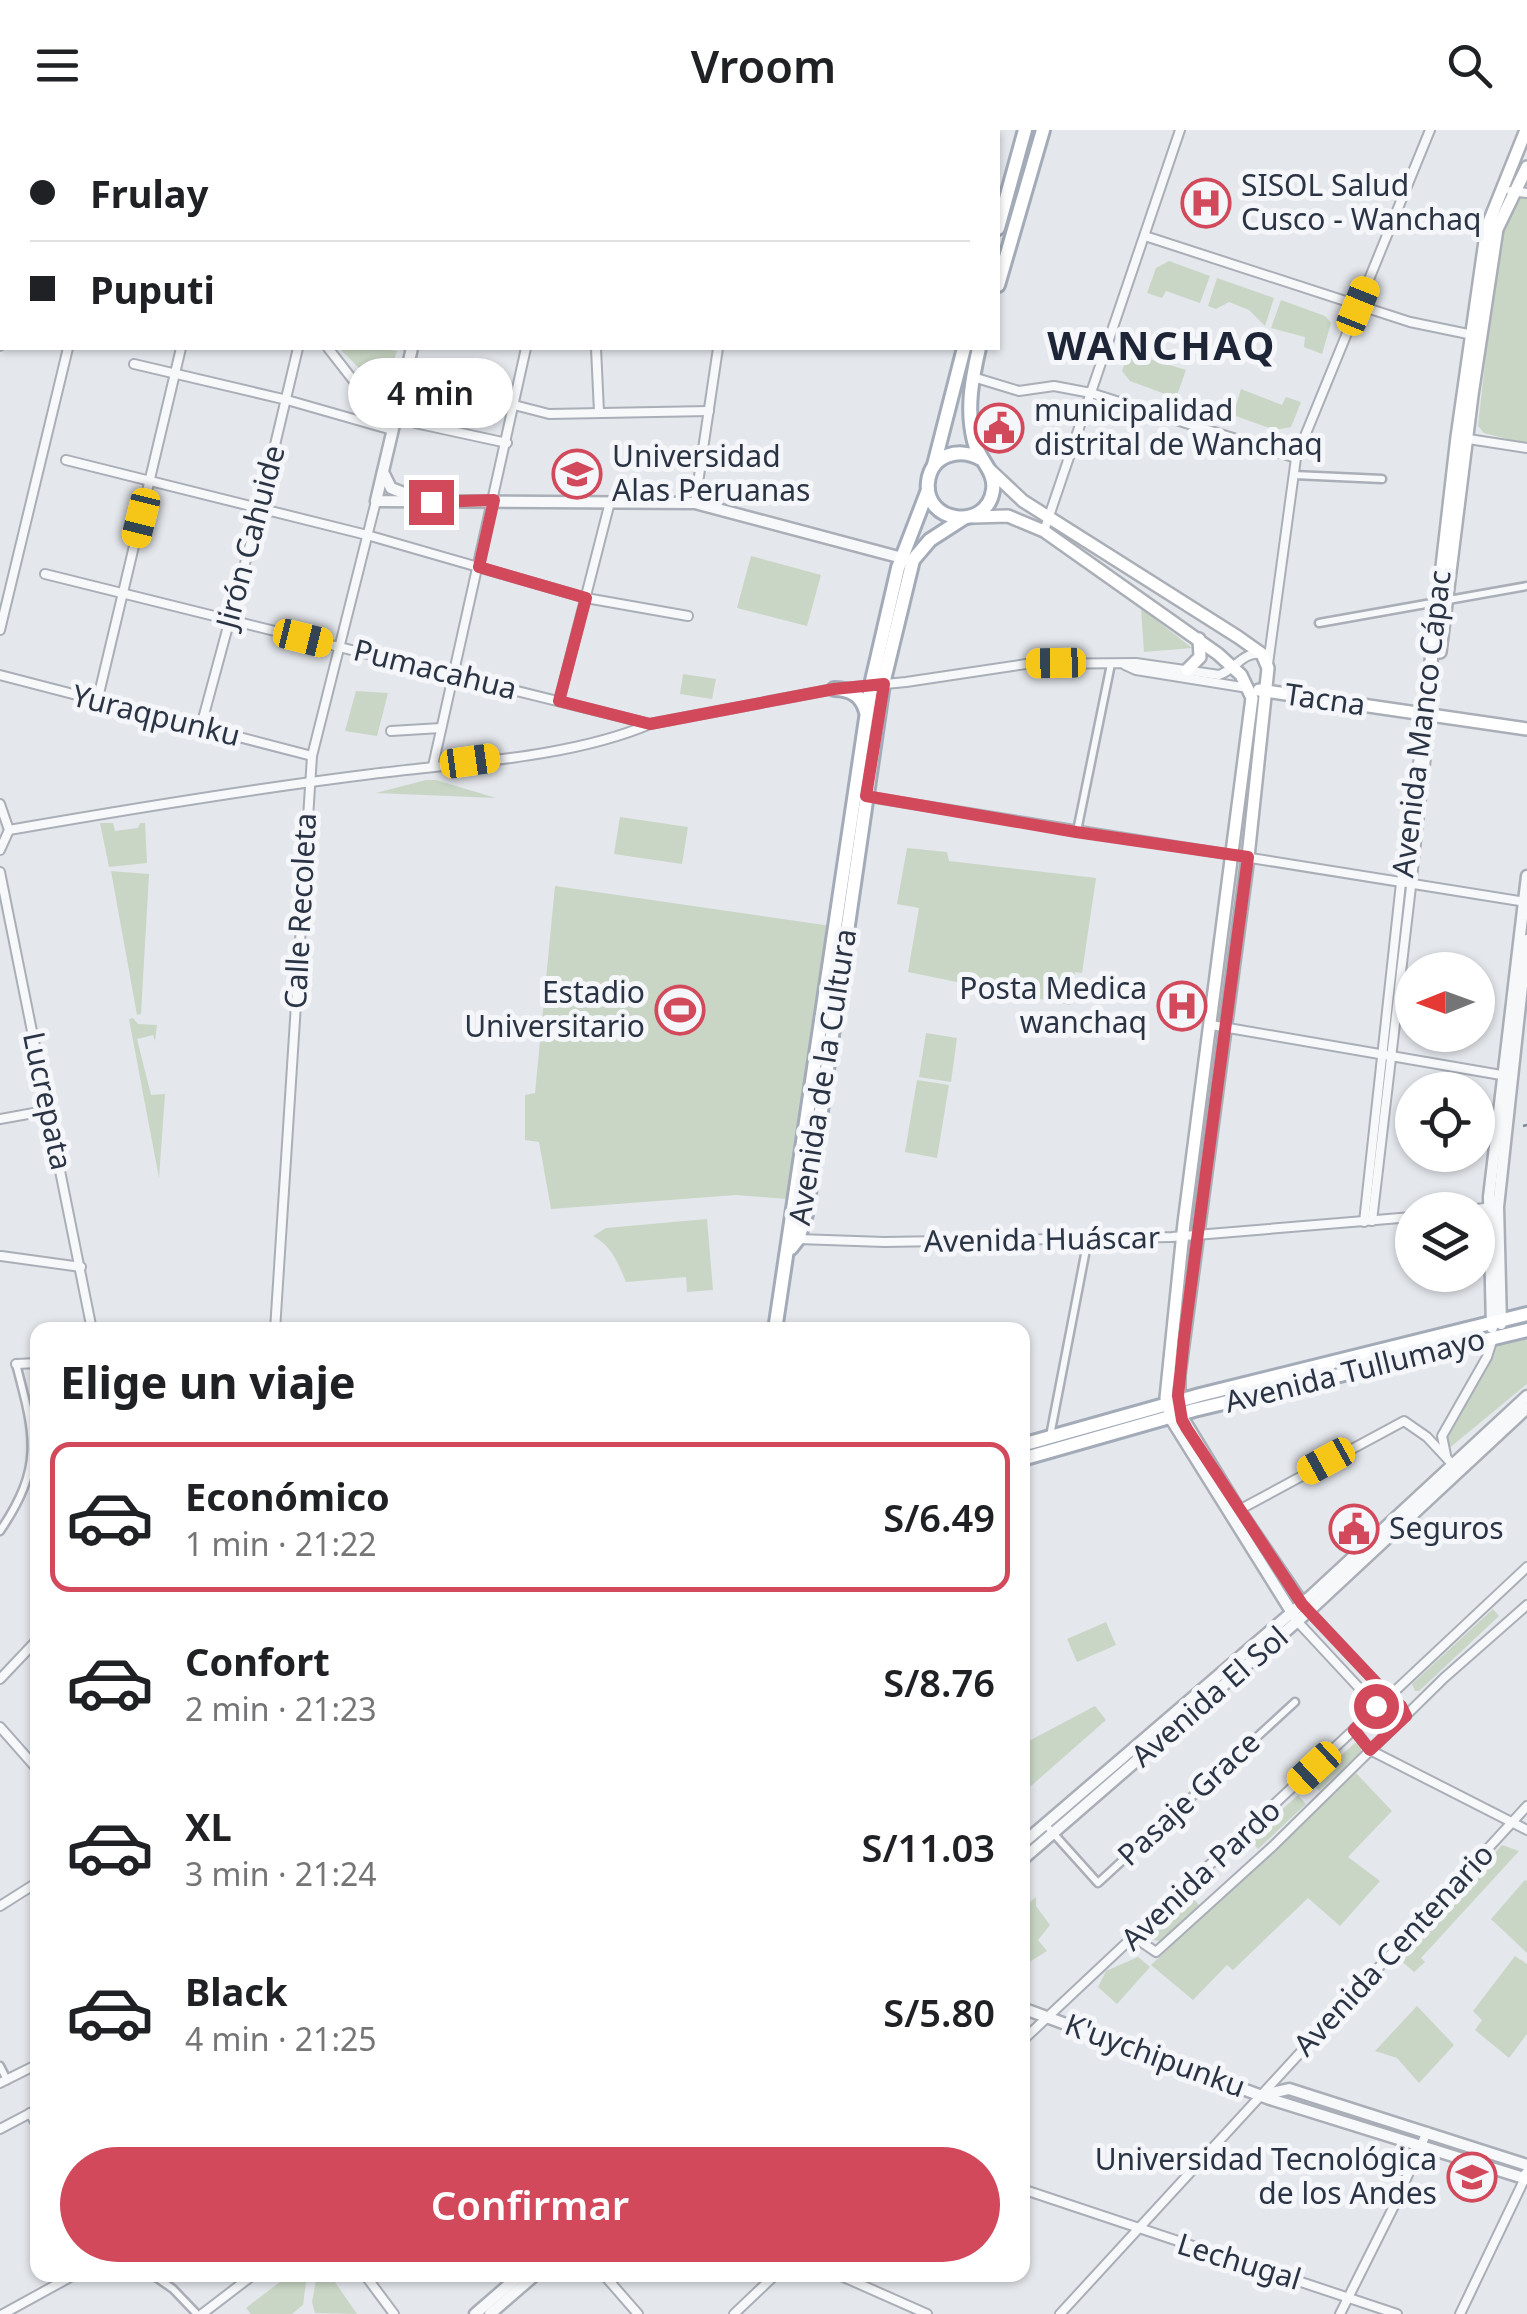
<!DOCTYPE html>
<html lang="es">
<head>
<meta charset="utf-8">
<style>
	:root { --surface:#fff; --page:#f6f6f6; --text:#202124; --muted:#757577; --line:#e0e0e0; --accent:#d1495b }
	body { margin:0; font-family:"Noto Sans",sans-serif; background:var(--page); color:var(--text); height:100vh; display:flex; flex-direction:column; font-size:38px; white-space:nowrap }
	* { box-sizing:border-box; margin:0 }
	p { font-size:32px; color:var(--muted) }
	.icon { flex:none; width:55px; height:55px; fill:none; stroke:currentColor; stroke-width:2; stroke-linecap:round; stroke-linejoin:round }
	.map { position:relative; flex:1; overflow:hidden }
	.panel { position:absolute; left:30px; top:1192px; width:1000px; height:960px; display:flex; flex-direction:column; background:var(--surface); border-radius:20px; box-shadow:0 2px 8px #0004 }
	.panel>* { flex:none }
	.guide { position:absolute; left:0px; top:0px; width:1000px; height:220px; box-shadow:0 2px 8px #0004; display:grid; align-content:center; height:220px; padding:0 30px; background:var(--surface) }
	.needle { width:65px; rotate:269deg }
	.buttons { position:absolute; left:1395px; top:822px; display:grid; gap:20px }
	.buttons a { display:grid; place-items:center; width:100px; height:100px; border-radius:50%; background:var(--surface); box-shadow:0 2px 8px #0004; font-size:50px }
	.end { position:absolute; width:45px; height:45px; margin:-22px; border:12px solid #d1495b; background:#fff; box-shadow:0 0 0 5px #fff }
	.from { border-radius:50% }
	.bubble { position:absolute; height:70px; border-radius:35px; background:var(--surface); box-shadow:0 2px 8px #0004; font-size:32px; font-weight:600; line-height:70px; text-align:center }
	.car { position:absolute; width:30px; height:60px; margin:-30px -15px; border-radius:12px; box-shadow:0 0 8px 2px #0007; background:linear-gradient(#f5c518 24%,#345 0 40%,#f5c518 0 76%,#345 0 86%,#f5c518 0) }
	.guide b { display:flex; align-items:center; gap:35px; height:95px; font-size:38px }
	.guide b+b { border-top:2px solid var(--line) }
	.guide i { width:25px; height:25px; background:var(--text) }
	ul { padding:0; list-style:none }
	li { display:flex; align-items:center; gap:30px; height:150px; margin:0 20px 15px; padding:0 10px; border:5px solid transparent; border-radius:20px }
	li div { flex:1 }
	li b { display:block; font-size:38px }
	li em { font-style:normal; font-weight:600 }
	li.active { border-color:var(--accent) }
	li>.icon { width:90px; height:90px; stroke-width:1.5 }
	h2 { padding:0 30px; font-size:45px; line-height:120px }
	.button { display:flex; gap:20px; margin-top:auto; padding:20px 30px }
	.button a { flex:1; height:115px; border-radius:60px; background:var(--accent); color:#fff; font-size:40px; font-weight:600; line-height:115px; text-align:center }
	header { display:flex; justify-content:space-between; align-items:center; height:130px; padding:0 30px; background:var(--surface); font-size:45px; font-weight:600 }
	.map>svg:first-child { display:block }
	.green { fill:#c9d6c5 }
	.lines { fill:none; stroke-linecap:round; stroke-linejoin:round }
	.pedestrian-casing { stroke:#a9aeb7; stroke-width:11 }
	.minor-casing { stroke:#a9aeb7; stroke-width:12 }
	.tertiary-casing { stroke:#a9aeb7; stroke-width:15 }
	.secondary-casing { stroke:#a9aeb7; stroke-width:16 }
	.primary-casing { stroke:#a3abb8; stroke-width:18 }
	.pedestrian { stroke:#f7f8fa; stroke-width:6 }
	.minor { stroke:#f7f8fa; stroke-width:8 }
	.tertiary { stroke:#f7f8fa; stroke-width:10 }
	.secondary { stroke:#fff; stroke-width:11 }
	.primary { stroke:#fff; stroke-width:12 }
	.rail { stroke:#7d8696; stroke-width:2.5; stroke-dasharray:5 10; stroke-linecap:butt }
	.route { stroke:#d1495b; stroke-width:12 }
	.labels { text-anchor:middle; stroke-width:10; stroke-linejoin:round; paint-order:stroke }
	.poi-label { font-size:30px; fill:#2b3445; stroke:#f4f6f9; text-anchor:start }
	.street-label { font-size:30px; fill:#2b3445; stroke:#f4f6f9 }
	.district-label { font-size:40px; font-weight:bold; letter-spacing:2.5px; fill:#1d2536; stroke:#f4f6f9 }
</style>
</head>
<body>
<header><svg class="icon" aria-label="menu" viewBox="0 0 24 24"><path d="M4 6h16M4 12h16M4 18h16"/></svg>Vroom<svg class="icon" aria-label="search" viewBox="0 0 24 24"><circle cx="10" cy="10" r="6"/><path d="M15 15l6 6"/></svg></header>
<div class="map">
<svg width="1527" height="2184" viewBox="0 0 1527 2184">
	<rect width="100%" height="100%" fill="#e4e7ec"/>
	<g class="green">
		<polygon points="1518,68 1527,68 1527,314 1484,303 1478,296 1499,107"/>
		<polygon points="1169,131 1210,146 1200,173 1166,161 1162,168 1147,163 1156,138"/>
		<polygon points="1217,148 1274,168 1265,196 1249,180 1229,172 1216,179 1208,176"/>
		<polygon points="1281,170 1325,186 1331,193 1322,224 1304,217 1305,207 1271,198"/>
		<polygon points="1132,214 1145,219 1143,227 1186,240 1176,268 1130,251 1122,241"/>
		<polygon points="339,218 380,218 397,221 386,255 379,258"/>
		<polygon points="1241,259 1282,275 1286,267 1301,272 1291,297 1275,300 1233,285"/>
		<polygon points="751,426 821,445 807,496 737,478"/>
		<polygon points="1141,478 1192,518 1144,522"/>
		<polygon points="683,544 716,549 712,569 680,564"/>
		<polygon points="356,561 388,563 377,606 345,601"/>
		<polygon points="426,650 436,650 496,668 376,663"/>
		<polygon points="620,687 688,697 682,734 614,724"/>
		<polygon points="100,693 113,693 115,701 138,698 140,693 145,693 147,733 109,737"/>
		<polygon points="907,718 947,722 949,731 1096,748 1082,843 1075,842 1070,875 908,842 919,778 897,774"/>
		<polygon points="111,741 149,744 141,884 137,885"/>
		<polygon points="555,756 831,796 787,1069 736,1065 551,1079 539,1012 525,1010 525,965 535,963"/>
		<polygon points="133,888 138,894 157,895 155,911 153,905 137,909 151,965 165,964 159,1048 129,889"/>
		<polygon points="926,903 957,908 951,952 919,947"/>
		<polygon points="917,950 949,955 937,1028 905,1022"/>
		<path d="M 707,1089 L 713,1160 L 687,1162 L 686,1147 L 626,1152 C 618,1133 612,1116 593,1106 L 606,1098 Z"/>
		<polygon points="1527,1202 1527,1254 1447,1320 1444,1308 1500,1210"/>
		<polygon points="1493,1479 1499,1486 1419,1561 1415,1561 1412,1554"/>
		<polygon points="1106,1492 1116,1515 1077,1532 1067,1509"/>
		<polygon points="1095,1576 1106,1590 1023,1663 1023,1614"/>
		<polygon points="1355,1613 1361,1615 1361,1622 1319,1661 1311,1653"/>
		<polygon points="1356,1643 1392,1681 1348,1727 1380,1751 1340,1796 1308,1768 1233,1840 1227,1835 1193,1870 1151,1835"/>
		<polygon points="1298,1665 1306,1674 1258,1719 1250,1709"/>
		<polygon points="1502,1715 1519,1721 1421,1828 1425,1832 1414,1842 1398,1828"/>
		<polygon points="1525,1750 1527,1751 1527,1823 1491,1789"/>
		<polygon points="1190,1765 1199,1775 1160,1811 1154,1810 1152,1801"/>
		<polygon points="1023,1767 1028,1774 1036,1767 1036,1776 1050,1795 1038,1810 1047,1821 1023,1836"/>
		<polygon points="1515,1826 1527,1834 1527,1904 1509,1928 1475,1900 1482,1890 1473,1881"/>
		<polygon points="1138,1827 1150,1837 1117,1874 1098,1857 1106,1841"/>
		<polygon points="1417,1876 1454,1915 1419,1953 1397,1928 1375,1921"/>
		<polygon points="289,2145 307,2145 303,2175 292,2184 251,2184 246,2178"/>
		<polygon points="317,2145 330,2145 357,2184 315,2183 312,2172"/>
	</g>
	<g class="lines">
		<g class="pedestrian-casing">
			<g id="pedestrian">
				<polyline points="1294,345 1382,349"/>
				<polyline points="1319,493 1527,456"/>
				<polyline points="1077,701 1111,534"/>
				<polyline points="1050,1306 1088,1109"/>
				<path d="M 0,1401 C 44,1336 35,1306 16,1234"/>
				<polyline points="1045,1694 1098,1753 1295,1572"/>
				<polyline points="0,1936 7,1950"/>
				<polyline points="153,2145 173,2159 197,2184"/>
			</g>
		</g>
		<g class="minor-casing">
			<g id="minor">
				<polyline points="5,0 7,2"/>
				<polyline points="348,0 358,2"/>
				<polyline points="285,2 285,0"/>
				<polyline points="483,2 484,0"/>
				<polyline points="676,2 676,0"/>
				<polyline points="739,2 739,0"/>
				<polyline points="1511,61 1527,63"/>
				<polyline points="1145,106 1410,192 1473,205"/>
				<polyline points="0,216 2,210"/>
				<polyline points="328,218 392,300"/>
				<polyline points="596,218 599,282"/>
				<polyline points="134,234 287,270 392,300"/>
				<polyline points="973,247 1019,261 1054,256 1091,263 1296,328"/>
				<polyline points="514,275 549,284 709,281"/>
				<polyline points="415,293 507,313"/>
				<polyline points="1462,308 1527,318"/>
				<polyline points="66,330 367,405 586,468 688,486"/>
				<polyline points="695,373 718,218"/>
				<polyline points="1044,401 1180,0"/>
				<polyline points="45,444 650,594"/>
				<polyline points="0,500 68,218"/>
				<polyline points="1268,534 1296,328 1430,0"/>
				<polyline points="1125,535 1136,540 1248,558"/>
				<polyline points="0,545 312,626"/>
				<polyline points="559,571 610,372"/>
				<polyline points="97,572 181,218"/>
				<polyline points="201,596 260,378 298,218"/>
				<polyline points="391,601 441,598"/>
				<polyline points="433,636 526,218"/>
				<polyline points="863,666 1526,772"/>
				<polyline points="0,674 9,700 0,720"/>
				<path d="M 9,700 C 130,679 250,659 372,644 C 459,633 571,628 650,594 L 834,559 L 906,552 L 1026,534 L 1136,533 L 1219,545 C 1235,540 1243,521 1261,524"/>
				<polyline points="0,742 92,1200"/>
				<polyline points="1211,895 1507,946"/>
				<polyline points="0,989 50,980"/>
				<polyline points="1468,1080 1493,1077"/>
				<polyline points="1372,1091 1431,585"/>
				<polyline points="1364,1092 1401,753 1425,584"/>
				<polyline points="798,1109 884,1112 1172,1107 1412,1087"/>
				<polyline points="1,1126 81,1137"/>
				<polyline points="109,1200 114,1200"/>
				<polyline points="275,1200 312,626 376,371"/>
				<polyline points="16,1234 38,1233"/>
				<polyline points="1446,1325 1442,1306 1487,1227 1493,1208"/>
				<polyline points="1239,1380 1404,1291 1427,1307 1454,1336"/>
				<polyline points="1309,1481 1385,1562 1401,1576 1406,1586"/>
				<polyline points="1297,1491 1376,1576"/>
				<polyline points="0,1549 38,1509"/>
				<polyline points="0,1597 38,1640"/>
				<polyline points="1354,1599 1370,1620 1527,1700"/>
				<polyline points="0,1776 38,1752"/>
				<polyline points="1134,1807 1156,1822 1273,1716 1444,1548 1527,1475"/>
				<polyline points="1022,1911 1527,1437"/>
				<polyline points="0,1953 38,1934"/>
				<polyline points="30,1983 38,1997"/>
				<polyline points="0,1999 38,1979"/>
				<polyline points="1022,2059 1397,2184"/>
				<polyline points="365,2145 394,2184"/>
				<polyline points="604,2145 638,2184"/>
				<polyline points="839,2145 927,2184"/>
				<polyline points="3,2184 74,2145"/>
				<polyline points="202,2184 253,2145"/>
				<polyline points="734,2184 775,2145"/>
				<polyline points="1060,2184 1527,1676"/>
				<polyline points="1340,2184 1393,2078 1427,2002"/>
				<polyline points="1460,2184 1525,2048"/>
			</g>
		</g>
		<g class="tertiary-casing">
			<g id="tertiary">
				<polyline points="464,2 465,0"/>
				<polyline points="412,218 376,371 695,373 906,429"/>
				<polyline points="383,342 391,358 416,368"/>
				<polyline points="1501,1194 1498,1077 1527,810"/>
				<polyline points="1492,1198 1489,1067 1527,746"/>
				<polyline points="1181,1285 1239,1380 1305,1477"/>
				<polyline points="1171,1289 1294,1486"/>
				<polyline points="1022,1714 1312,1465 1527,1266"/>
				<polyline points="1022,1730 1309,1481 1527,1278"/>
				<polyline points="1022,1878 1270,1969 1527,2049"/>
				<polyline points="1263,1965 1289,1959 1527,2035"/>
				<polyline points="475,2184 520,2145"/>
				<polyline points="490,2184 535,2145"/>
			</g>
		</g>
		<g class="secondary-casing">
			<g id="secondary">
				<polyline points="989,339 1023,371 1238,507 1262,524 1268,538 1248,727 1179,1245 1179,1277"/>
				<polyline points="974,387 1008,386 1044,401 1218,524 1241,545 1252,568 1184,1093 1166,1268 1169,1280"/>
				<polyline points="1440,522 1472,265 1497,99 1527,37"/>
				<polyline points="1187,540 1200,527 1199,509"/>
				<polyline points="1259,560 1527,599"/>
				<polyline points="1425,584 1457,307 1487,97 1526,0"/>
				<polyline points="1525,2048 1527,2044"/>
			</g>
		</g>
		<g class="primary-casing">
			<g id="primary">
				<polyline points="998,98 1025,0"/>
				<polyline points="998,155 1043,0"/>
				<path d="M 979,218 C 972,249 966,279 974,311 C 978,329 996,341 993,360 C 987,402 923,393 928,352 C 931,324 960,317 981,329"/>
				<polyline points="934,335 964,218"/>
				<path d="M 834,559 C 850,559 862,565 866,582"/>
				<polyline points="791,1118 798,1109 806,1084 883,554 913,430 930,410 964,388"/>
				<polyline points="775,1200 871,555 898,438 928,360"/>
				<polyline points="1022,1315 1200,1265 1527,1184"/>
				<polyline points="1022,1329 1194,1280 1527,1200"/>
			</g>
		</g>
		<use href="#pedestrian" class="pedestrian"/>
		<use href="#minor" class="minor"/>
		<use href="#tertiary" class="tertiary"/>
		<use href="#secondary" class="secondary"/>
		<use href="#primary" class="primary"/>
		<polyline class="rail" points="1523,996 1527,995"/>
	</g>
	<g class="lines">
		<polyline class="route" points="431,372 494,370 479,437 586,468 559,571 650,594 834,559 884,554 866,666 1076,702 1248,727 1184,1208 1178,1266 1182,1290 1187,1299 1302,1474 1385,1562 1401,1576 1406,1586 1370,1620 1354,1600 1376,1576"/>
	</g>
	<defs>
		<g id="hospital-ring" transform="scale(2.5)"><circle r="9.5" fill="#f4f6f9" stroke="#d1495b" stroke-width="1.5"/><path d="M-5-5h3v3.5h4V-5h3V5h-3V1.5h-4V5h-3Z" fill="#d1495b"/></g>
		<g id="civic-ring" transform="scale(2.5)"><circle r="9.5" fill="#f4f6f9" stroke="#d1495b" stroke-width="1.5"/><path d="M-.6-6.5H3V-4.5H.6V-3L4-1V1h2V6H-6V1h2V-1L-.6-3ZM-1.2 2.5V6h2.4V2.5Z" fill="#d1495b"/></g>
		<g id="university-ring" transform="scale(2.5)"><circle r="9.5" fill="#f4f6f9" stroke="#d1495b" stroke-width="1.5"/><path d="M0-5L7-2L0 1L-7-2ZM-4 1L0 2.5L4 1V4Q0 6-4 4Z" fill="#d1495b"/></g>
		<g id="stadium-ring" transform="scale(2.5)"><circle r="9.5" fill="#f4f6f9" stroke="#d1495b" stroke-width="1.5"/><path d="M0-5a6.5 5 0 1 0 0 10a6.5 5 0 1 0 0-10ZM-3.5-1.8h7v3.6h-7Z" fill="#d1495b"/></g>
	</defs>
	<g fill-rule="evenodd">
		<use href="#hospital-ring" x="1206" y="73"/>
		<use href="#civic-ring" x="999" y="298"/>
		<use href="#university-ring" x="577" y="344"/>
		<use href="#hospital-ring" x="1182" y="876"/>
		<use href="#stadium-ring" x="680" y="880"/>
		<use href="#civic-ring" x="1354" y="1399"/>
		<use href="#university-ring" x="1472" y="2047"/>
	</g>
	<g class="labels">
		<g class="poi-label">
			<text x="1241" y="66">SISOL Salud<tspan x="1241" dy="34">Cusco - Wanchaq</tspan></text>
			<text x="1034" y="291">municipalidad<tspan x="1034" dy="34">distrital de Wanchaq</tspan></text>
			<text x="612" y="337">Universidad<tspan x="612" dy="34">Alas Peruanas</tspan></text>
			<text x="1147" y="869" text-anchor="end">Posta Medica<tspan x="1147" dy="34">wanchaq</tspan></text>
			<text x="645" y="873" text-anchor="end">Estadio<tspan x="645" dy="34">Universitario</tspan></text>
			<text x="1389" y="1409">Seguros</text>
			<text x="1437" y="2040" text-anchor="end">Universidad Tecnológica<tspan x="1437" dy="34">de los Andes</tspan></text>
		</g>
		<g class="street-label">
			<text transform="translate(251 407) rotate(-75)" y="10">Jirón Cahuide</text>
			<text transform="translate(435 540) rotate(14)" y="10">Pumacahua</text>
			<text transform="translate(1325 570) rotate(8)" y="10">Tacna</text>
			<text transform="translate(156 586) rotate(14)" y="10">Yuraqpunku</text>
			<text transform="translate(1422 594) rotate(-83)" y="10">Avenida Manco Cápac</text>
			<text transform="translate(301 781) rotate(-87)" y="10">Calle Recoleta</text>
			<text transform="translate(823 947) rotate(-81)" y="10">Avenida de la Cultura</text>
			<text transform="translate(47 971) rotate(78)" y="10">Lucrepata</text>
			<text transform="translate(1042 1110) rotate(-1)" y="10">Avenida Huáscar</text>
			<text transform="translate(1355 1241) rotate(-14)" y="10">Avenida Tullumayo</text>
			<text transform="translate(1210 1567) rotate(-41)" y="10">Avenida El Sol</text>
			<text transform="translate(1189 1669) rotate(-43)" y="10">Pasaje Grace</text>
			<text transform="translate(1201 1745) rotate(-43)" y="10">Avenida Pardo</text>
			<text transform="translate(1394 1820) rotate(-47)" y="10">Avenida Centenario</text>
			<text transform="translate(1155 1926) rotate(20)" y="10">K'uychipunku</text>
			<text transform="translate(1239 2132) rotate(17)" y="10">Lechugal</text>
		</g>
		<g class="district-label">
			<text x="1162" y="230">WANCHAQ</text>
		</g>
	</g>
</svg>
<div class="buttons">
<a><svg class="needle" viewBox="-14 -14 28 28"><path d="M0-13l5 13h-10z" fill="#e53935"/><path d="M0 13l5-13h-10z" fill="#757577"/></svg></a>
<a><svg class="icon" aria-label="locate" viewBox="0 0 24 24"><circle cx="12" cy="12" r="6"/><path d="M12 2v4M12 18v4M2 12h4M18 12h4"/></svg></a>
<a><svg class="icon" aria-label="layers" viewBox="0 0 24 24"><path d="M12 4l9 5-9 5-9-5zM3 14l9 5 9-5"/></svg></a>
</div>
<i class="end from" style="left:1376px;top:1576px"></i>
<i class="end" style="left:431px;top:372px"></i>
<div class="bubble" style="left:348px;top:228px;width:165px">4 min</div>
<i class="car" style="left:1358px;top:176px;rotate:22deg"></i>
<i class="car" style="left:141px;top:388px;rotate:194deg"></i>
<i class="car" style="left:303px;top:508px;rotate:104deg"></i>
<i class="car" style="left:1056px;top:533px;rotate:269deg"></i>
<i class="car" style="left:470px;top:631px;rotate:82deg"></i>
<i class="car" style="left:1326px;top:1331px;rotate:241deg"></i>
<i class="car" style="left:1314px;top:1638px;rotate:227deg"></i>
<div class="guide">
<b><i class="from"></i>Frulay</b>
<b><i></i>Puputi</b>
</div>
<section class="panel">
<h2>Elige un viaje</h2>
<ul>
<li class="active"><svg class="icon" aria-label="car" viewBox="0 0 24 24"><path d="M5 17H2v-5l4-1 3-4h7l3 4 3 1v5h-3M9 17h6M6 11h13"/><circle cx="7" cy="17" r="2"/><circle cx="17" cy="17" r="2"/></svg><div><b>Económico</b><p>1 min · 21:22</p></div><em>S/6.49</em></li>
<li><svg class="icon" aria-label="car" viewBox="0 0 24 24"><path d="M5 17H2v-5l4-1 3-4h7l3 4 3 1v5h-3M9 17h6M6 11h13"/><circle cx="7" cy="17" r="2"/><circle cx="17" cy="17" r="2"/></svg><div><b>Confort</b><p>2 min · 21:23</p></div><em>S/8.76</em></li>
<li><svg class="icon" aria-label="car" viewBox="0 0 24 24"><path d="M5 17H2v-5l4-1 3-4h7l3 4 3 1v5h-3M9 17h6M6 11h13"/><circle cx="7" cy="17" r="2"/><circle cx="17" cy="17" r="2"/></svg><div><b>XL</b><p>3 min · 21:24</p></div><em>S/11.03</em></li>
<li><svg class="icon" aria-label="car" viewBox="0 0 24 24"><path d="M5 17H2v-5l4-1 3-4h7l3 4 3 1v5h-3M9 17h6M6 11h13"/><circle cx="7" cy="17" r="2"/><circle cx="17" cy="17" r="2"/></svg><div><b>Black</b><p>4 min · 21:25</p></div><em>S/5.80</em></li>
</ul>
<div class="button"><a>Confirmar</a></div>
</section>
</div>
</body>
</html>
